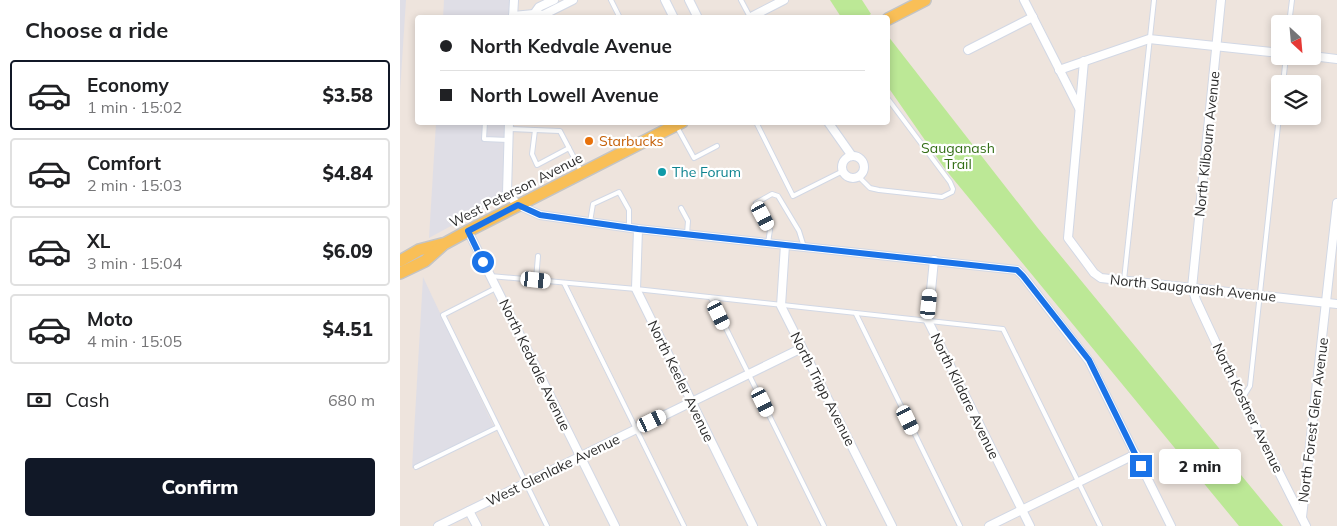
<!DOCTYPE html>
<html lang="en">
<head>
<meta charset="utf-8">
<style>
	:root { --surface:#fff; --page:#f2f2f2; --text:#202124; --muted:#757577; --line:#e0e0e0; --accent:#111827 }
	body { margin:0; font-family:Mulish,sans-serif; background:var(--page); color:var(--text); height:100vh; display:flex; flex-direction:column; font-size:19px; white-space:nowrap }
	* { box-sizing:border-box; margin:0 }
	p { font-size:16px; color:var(--muted) }
	.icon { flex:none; width:28px; height:28px; fill:none; stroke:currentColor; stroke-width:2; stroke-linecap:round; stroke-linejoin:round }
	.map { position:relative; flex:1; overflow:hidden }
	.side { display:flex; flex-direction:column; background:var(--surface); width:400px }
	.side>* { flex:none }
	.hud { position:absolute; left:15px; top:15px; width:475px; height:110px; border-radius:5px; box-shadow:0 2px 8px #0003; display:grid; align-content:center; height:110px; padding:0 25px; background:var(--surface) }
	.needle { width:32px; rotate:154deg }
	.buttons { position:absolute; left:871px; top:15px; display:grid; gap:10px }
	.buttons a { display:grid; place-items:center; width:50px; height:50px; border-radius:5px; background:var(--surface); box-shadow:0 2px 8px #0003; font-size:25px }
	.end { position:absolute; width:22px; height:22px; margin:-11px; border:6px solid #1a73e8; background:#fff; box-shadow:0 0 0 2px #fff }
	.from { border-radius:50% }
	.bubble { position:absolute; height:35px; border-radius:5px; background:var(--surface); box-shadow:0 2px 8px #0003; font-size:16px; font-weight:800; line-height:35px; text-align:center }
	.car { position:absolute; width:15px; height:30px; margin:-15px -8px; border-radius:6px; box-shadow:0 0 4px 1px #0007; background:linear-gradient(#fff 24%,#345 0 40%,#fff 0 76%,#345 0 86%,#fff 0) }
	.hud b { display:flex; align-items:center; gap:18px; height:48px; font-size:19px }
	.hud b+b { border-top:1px solid var(--line) }
	.hud i { width:12px; height:12px; background:var(--text) }
	ul { padding:0; list-style:none }
	li { display:flex; align-items:center; gap:15px; height:70px; margin:0 10px 8px; padding:0 15px; border:2px solid var(--line); border-radius:5px }
	li div { flex:1 }
	li b { display:block; font-size:19px }
	li em { font-style:normal; font-weight:800 }
	li.selected { border-color:var(--accent) }
	li>.icon { width:45px; height:45px; stroke-width:1.5 }
	h2 { padding:0 25px; font-size:22px; line-height:60px }
	.pay { display:flex; align-items:center; gap:12px; height:55px; padding:0 25px; font-size:19px }
	.pay p { margin-inline-start:auto }
	.cta { display:flex; gap:10px; margin-top:auto; padding:10px 25px }
	.cta a { flex:1; height:58px; border-radius:5px; background:var(--accent); color:#fff; font-size:20px; font-weight:800; line-height:58px; text-align:center }
	main { display:flex; flex:1; min-height:0 }
	.map>svg:first-child { display:block }
	.industrial { fill:#dfdee6 }
	.green { fill:#bce896 }
	.lines { fill:none; stroke-linecap:round; stroke-linejoin:round }
	.service-casing { stroke:#d2d8e5; stroke-width:6 }
	.minor-casing { stroke:#d2d8e5; stroke-width:10 }
	.primary-casing { stroke:#c4c4c4; stroke-width:14 }
	.service { stroke:#fff; stroke-width:4 }
	.minor { stroke:#fff; stroke-width:8 }
	.primary { stroke:#f9bf57; stroke-width:11 }
	.route { stroke:#1a73e8; stroke-width:6 }
	.food-dot { fill:#e8710a; stroke:#fff; stroke-width:2 }
	.culture-dot { fill:#0f9aa8; stroke:#fff; stroke-width:2 }
	.labels { text-anchor:middle; stroke-width:4.5; stroke-linejoin:round; paint-order:stroke }
	.food-label { font-size:14px; fill:#c56008; stroke:#fff; text-anchor:start }
	.street-label { font-size:14px; fill:#2c2c2c; stroke:#fff }
	.park-label { font-size:14px; fill:#336e16; stroke:#fff }
	.culture-label { font-size:14px; fill:#0d838f; stroke:#fff; text-anchor:start }
</style>
</head>
<body>
<main>
<section class="side">
<h2>Choose a ride</h2>
<ul>
<li class="selected"><svg class="icon" aria-label="car" viewBox="0 0 24 24"><path d="M5 17H2v-5l4-1 3-4h7l3 4 3 1v5h-3M9 17h6M6 11h13"/><circle cx="7" cy="17" r="2"/><circle cx="17" cy="17" r="2"/></svg><div><b>Economy</b><p>1 min · 15:02</p></div><em>$3.58</em></li>
<li><svg class="icon" aria-label="car" viewBox="0 0 24 24"><path d="M5 17H2v-5l4-1 3-4h7l3 4 3 1v5h-3M9 17h6M6 11h13"/><circle cx="7" cy="17" r="2"/><circle cx="17" cy="17" r="2"/></svg><div><b>Comfort</b><p>2 min · 15:03</p></div><em>$4.84</em></li>
<li><svg class="icon" aria-label="car" viewBox="0 0 24 24"><path d="M5 17H2v-5l4-1 3-4h7l3 4 3 1v5h-3M9 17h6M6 11h13"/><circle cx="7" cy="17" r="2"/><circle cx="17" cy="17" r="2"/></svg><div><b>XL</b><p>3 min · 15:04</p></div><em>$6.09</em></li>
<li><svg class="icon" aria-label="car" viewBox="0 0 24 24"><path d="M5 17H2v-5l4-1 3-4h7l3 4 3 1v5h-3M9 17h6M6 11h13"/><circle cx="7" cy="17" r="2"/><circle cx="17" cy="17" r="2"/></svg><div><b>Moto</b><p>4 min · 15:05</p></div><em>$4.51</em></li>
</ul>
<div class="pay"><svg class="icon" aria-label="cash" viewBox="0 0 24 24"><path d="M3 7h18v10H3z"/><circle cx="12" cy="12" r="2"/></svg>Cash<p>680 m</p></div>
<div class="cta"><a>Confirm</a></div>
</section>
<div class="map">
<svg width="937" height="526" viewBox="0 0 937 526">
	<rect width="100%" height="100%" fill="#eee4dd"/>
	<g class="industrial">
		<polygon points="0,0 6,0 0,92"/>
		<polygon points="44,0 112,0 111,17 43,18"/>
		<polygon points="36,123 105,123 102,198 29,238"/>
		<polygon points="23,277 94,427 12,468"/>
	</g>
	<g class="green">
		<polygon points="430,0 462,0 471,14 466,17 441,17"/>
		<polygon points="488,36 637,227 883,526 839,526 545,169 488,87"/>
	</g>
	<g class="lines">
		<g class="service-casing">
			<g id="service">
				<polyline points="211,0 220,18"/>
				<polyline points="341,0 350,17"/>
				<polyline points="889,24 892,0"/>
				<polyline points="883,84 886,56"/>
				<polyline points="85,122 84,139 108,140"/>
				<polyline points="356,122 393,196 443,171"/>
				<polyline points="277,127 294,158 317,146"/>
				<polyline points="110,129 160,131 181,171"/>
				<polyline points="135,130 132,154 137,165 169,148"/>
				<polyline points="459,177 470,188 479,190 542,197 552,192 553,189 550,182 488,99"/>
				<polyline points="281,208 288,221 287,234"/>
				<polyline points="190,222 193,204 219,192 229,210 229,228"/>
				<polyline points="368,243 370,230 356,203 372,194 378,196 399,231 404,247"/>
				<polyline points="90,276 236,289 603,329 700,526"/>
				<polyline points="136,280 138,256"/>
				<polyline points="724,280 754,0"/>
				<polyline points="164,283 284,526"/>
				<polyline points="96,288 43,315 147,526"/>
				<polyline points="311,298 424,526"/>
				<polyline points="456,314 560,526"/>
				<polyline points="842,399 850,386 880,107"/>
				<polyline points="16,467 98,427"/>
			</g>
		</g>
		<g class="minor-casing">
			<g id="minor">
				<polyline points="265,0 274,18"/>
				<polyline points="289,0 298,18"/>
				<polyline points="624,0 679,108"/>
				<polyline points="821,0 792,288 796,300 842,399 906,526"/>
				<polyline points="134,14 139,7 154,0"/>
				<polyline points="113,16 134,14 143,15 173,0"/>
				<polyline points="113,18 114,0"/>
				<polyline points="349,18 384,0"/>
				<polyline points="568,50 633,17"/>
				<polyline points="912,56 937,59"/>
				<polyline points="684,61 668,238 694,273 701,278 937,304"/>
				<polyline points="659,70 749,39 880,53"/>
				<polyline points="109,122 107,193 118,205 140,215 238,229 617,270 623,276 689,361 771,526"/>
				<polyline points="428,122 452,156"/>
				<circle cx="453" cy="167" r="11"/>
				<polyline points="238,229 236,289 353,526"/>
				<polyline points="68,231 215,526"/>
				<polyline points="385,245 381,306 492,526"/>
				<polyline points="534,260 528,321 630,526"/>
				<polyline points="69,511 77,526"/>
				<polyline points="902,517 937,203"/>
				<polyline points="38,526 402,348"/>
				<polyline points="589,526 736,454"/>
			</g>
		</g>
		<g class="primary-casing">
			<g id="primary">
				<polyline points="488,19 525,0"/>
				<polyline points="0,261 19,250 42,244"/>
				<polyline points="0,273 25,261 44,244 68,231 282,122"/>
			</g>
		</g>
		<use href="#service" class="service"/>
		<use href="#minor" class="minor"/>
		<use href="#primary" class="primary"/>
	</g>
	<g class="lines">
		<polyline class="route" points="83,262 68,231 118,205 140,215 238,229 617,270 623,276 689,360 741,466"/>
	</g>
	<circle class="food-dot" cx="189" cy="141" r="5"/>
	<circle class="culture-dot" cx="262" cy="172" r="5"/>
	<g class="labels">
		<g class="food-label">
			<text x="199" y="146">Starbucks</text>
		</g>
		<g class="street-label">
			<text transform="translate(807 144) rotate(-84)" y="5">North Kilbourn Avenue</text>
			<text transform="translate(116 190) rotate(-27)" y="5">West Peterson Avenue</text>
			<text transform="translate(793 288) rotate(6)" y="5">North Sauganash Avenue</text>
			<text transform="translate(135 365) rotate(64)" y="5">North Kedvale Avenue</text>
			<text transform="translate(281 381) rotate(64)" y="5">North Keeler Avenue</text>
			<text transform="translate(423 389) rotate(63)" y="5">North Tripp Avenue</text>
			<text transform="translate(565 396) rotate(64)" y="5">North Kildare Avenue</text>
			<text transform="translate(848 408) rotate(64)" y="5">North Kostner Avenue</text>
			<text transform="translate(913 420) rotate(-83)" y="5">North Forest Glen Avenue</text>
			<text transform="translate(153 470) rotate(-26)" y="5">West Glenlake Avenue</text>
		</g>
		<g class="park-label">
			<text x="558" y="153">Sauganash<tspan x="558" dy="16">Trail</tspan></text>
		</g>
		<g class="culture-label">
			<text x="272" y="177">The Forum</text>
		</g>
	</g>
</svg>
<div class="buttons">
<a><svg class="needle" viewBox="-14 -14 28 28"><path d="M0-13l5 13h-10z" fill="#e53935"/><path d="M0 13l5-13h-10z" fill="#757577"/></svg></a>
<a><svg class="icon" aria-label="layers" viewBox="0 0 24 24"><path d="M12 4l9 5-9 5-9-5zM3 14l9 5 9-5"/></svg></a>
</div>
<i class="end from" style="left:83px;top:262px"></i>
<i class="end" style="left:741px;top:466px"></i>
<div class="bubble" style="left:759px;top:449px;width:82px">2 min</div>
<i class="car" style="left:363px;top:216px;rotate:152deg"></i>
<i class="car" style="left:136px;top:280px;rotate:96deg"></i>
<i class="car" style="left:529px;top:304px;rotate:6deg"></i>
<i class="car" style="left:319px;top:315px;rotate:154deg"></i>
<i class="car" style="left:363px;top:402px;rotate:154deg"></i>
<i class="car" style="left:508px;top:420px;rotate:154deg"></i>
<i class="car" style="left:252px;top:421px;rotate:64deg"></i>
<div class="hud">
<b><i class="from"></i>North Kedvale Avenue</b>
<b><i></i>North Lowell Avenue</b>
</div>
</div>
</main>
</body>
</html>
